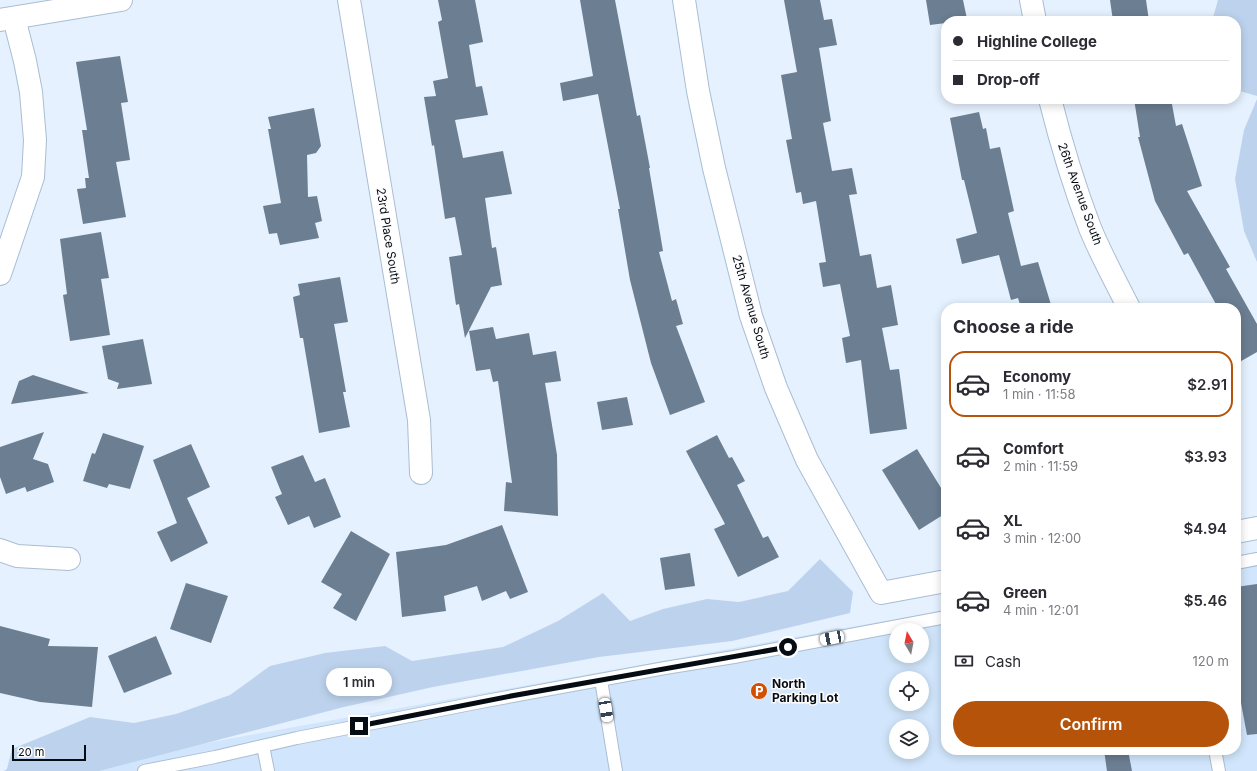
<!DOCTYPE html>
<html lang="en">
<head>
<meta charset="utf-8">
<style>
	:root { --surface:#fff; --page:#f7f7f7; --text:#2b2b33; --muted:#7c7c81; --line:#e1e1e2; --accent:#b45309 }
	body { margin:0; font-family:Inter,sans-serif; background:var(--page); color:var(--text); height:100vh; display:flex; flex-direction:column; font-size:15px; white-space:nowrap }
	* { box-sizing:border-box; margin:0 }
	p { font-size:13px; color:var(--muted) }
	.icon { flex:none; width:22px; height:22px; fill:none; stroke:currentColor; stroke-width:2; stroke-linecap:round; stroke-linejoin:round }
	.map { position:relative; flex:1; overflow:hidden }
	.sheet { position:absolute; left:941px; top:303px; width:300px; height:452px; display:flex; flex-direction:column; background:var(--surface); border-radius:16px; box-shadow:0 2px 10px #0003 }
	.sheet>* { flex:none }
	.banner { position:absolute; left:941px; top:16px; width:300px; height:88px; border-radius:16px; box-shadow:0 2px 10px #0003; display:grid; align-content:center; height:88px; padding:0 12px; background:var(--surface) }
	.needle { width:26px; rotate:350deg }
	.fabs { position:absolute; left:889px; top:623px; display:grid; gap:8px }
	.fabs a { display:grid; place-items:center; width:40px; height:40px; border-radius:50%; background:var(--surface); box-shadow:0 2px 10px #0003; font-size:20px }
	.scale { position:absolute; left:12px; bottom:10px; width:74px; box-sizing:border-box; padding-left:4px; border:2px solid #060c13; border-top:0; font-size:11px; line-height:14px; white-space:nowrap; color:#060c13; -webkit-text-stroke:3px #fcfcfc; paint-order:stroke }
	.end { position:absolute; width:18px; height:18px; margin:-9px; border:5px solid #060c13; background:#fff; box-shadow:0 0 0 2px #fff }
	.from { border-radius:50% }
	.bubble { position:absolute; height:28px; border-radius:14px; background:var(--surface); box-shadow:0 2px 10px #0003; font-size:13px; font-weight:600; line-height:28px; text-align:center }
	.car { position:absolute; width:12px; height:24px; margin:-12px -6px; border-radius:5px; box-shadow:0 0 3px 1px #0007; background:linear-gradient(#fff 24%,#345 0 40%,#fff 0 76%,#345 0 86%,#fff 0) }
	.banner b { display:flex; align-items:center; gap:14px; height:38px; font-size:15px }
	.banner b+b { border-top:1px solid var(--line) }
	.banner i { width:10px; height:10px; background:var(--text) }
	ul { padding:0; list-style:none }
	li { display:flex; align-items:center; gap:12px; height:66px; margin:0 8px 6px; padding:0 4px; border:2px solid transparent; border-radius:16px }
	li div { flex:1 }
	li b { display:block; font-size:15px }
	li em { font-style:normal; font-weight:600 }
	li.active { border-color:var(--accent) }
	li>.icon { width:36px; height:36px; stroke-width:1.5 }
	h2 { padding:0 12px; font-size:18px; line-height:48px }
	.pay { display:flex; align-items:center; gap:10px; height:44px; padding:0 12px; font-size:15px }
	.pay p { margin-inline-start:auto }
	.primary-button { display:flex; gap:8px; margin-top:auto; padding:8px 12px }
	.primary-button a { flex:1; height:46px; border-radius:24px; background:var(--accent); color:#fff; font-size:16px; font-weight:600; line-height:46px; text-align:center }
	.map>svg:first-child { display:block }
	.built { fill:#d1e6fc; fill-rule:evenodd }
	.green { fill:#bdd3ed }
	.building { fill:#6c7e92 }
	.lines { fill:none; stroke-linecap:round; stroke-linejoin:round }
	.service-casing { stroke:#aabdd2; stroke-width:14 }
	.minor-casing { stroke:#aabdd2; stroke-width:24 }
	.service { stroke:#fff; stroke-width:12 }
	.minor { stroke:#fff; stroke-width:22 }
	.route { stroke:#060c13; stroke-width:5 }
	.labels { text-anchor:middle; stroke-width:3; stroke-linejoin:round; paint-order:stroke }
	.street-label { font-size:12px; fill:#060c13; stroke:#fcfcfc }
	.poi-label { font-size:12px; font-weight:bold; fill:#060c13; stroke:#fcfcfc; text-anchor:start }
</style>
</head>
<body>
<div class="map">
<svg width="1257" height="771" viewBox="0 0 1257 771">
	<rect width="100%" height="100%" fill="#e5f1fe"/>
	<path class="built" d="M 1257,555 L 1257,771 L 50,771 L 946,610 L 946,750 L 1236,750 L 1236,558 ZM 896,630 L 922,630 L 922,656 L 896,656 ZM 896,678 L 922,678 L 922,704 L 896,704 ZM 896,726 L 922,726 L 922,752 L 896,752 Z"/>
	<g class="green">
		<polygon points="1218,0 1257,0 1257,96 1236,90 1236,21 1212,21"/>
		<polygon points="1257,99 1257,262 1244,231 1235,179 1244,130"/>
		<polygon points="820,559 853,592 850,613 732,641 599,657 433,687 344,707 99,771 4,771 7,769 12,749 90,717 134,723 176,714 230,695 270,666 325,653 385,646 412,661 503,647 558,621 603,593 630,621 663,609 707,599 739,602 788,591"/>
	</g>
	<g class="building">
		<polygon points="438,0 475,0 483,42 469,45 476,87 482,86 488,115 455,120 463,158 503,151 512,194 485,198 492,248 496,247 502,285 491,287 465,338 459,304 456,305 449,257 462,255 455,217 445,219 434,145 432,146 424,97 436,96 433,81 448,78 438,22 442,20"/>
		<polygon points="580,0 615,0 637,116 640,115 650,168 649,168 663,251 659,252 672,301 676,299 683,324 676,326 705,402 670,415 651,363 630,280 618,209 620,209 598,94 563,101 560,83 593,76"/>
		<polygon points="784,0 820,0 824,20 832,19 837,45 819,48 831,121 823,123 832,171 852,168 857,194 849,195 860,256 871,254 877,288 891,285 898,325 882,328 890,370 899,369 907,429 870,434 861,360 846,363 842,338 850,336 840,284 823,287 819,263 826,262 816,201 803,204 801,192 796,193 786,140 792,139 781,75 797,72"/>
		<polygon points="926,0 963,0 967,19 946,21 946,23 930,25"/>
		<polygon points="1110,0 1146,0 1149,21 1113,21"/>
		<polygon points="120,56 128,102 121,103 130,160 116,162 126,217 83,224 77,189 86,188 85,178 89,178 82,130 87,130 76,62"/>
		<polygon points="1134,99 1171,99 1176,126 1182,124 1202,186 1187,191 1230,267 1226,269 1257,324 1257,352 1236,364 1236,308 1218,308 1188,253 1184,255 1155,201 1138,137 1140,137"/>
		<polygon points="314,108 321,146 316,153 307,155 308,197 317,196 322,221 315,223 319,238 280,245 277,233 269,234 263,206 281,203 268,129 271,129 268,117"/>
		<polygon points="979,112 983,129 986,128 990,149 1000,147 1014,211 1008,213 1021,266 1038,262 1052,308 1021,308 1018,298 1011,300 999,255 962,264 956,239 977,233 964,180 962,180 950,118"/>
		<polygon points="101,232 109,278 101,279 110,335 70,341 63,295 67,294 60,239"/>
		<polygon points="340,277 348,322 334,324 346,392 343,392 350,427 319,433 303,338 300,338 293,297 300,295 298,284"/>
		<polygon points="493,327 496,339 529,333 533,355 556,351 561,381 545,383 557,455 558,516 504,511 506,482 512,483 498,381 493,382 490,369 476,371 469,331"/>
		<polygon points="143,339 152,384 117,389 119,383 108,379 102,346"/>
		<polygon points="33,375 89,393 11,404 19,381"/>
		<polygon points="627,397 633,425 602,430 597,402"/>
		<polygon points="44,432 33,459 48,464 54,482 27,492 25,487 6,494 0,477 0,447"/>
		<polygon points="103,433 144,446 130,489 109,484 107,488 83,481 92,453 95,454"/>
		<polygon points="717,435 729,458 732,457 745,481 737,485 763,538 768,536 779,557 738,577 714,529 725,524 686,451"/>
		<polygon points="191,444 210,487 187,498 208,543 171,562 157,532 177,523 153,460"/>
		<polygon points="917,449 946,496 946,513 919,530 882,470"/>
		<polygon points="303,455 315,482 325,478 341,517 314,528 309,516 288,525 275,497 282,494 271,467"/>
		<polygon points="502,525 528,592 510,599 506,591 482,601 477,586 444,596 446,611 402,617 396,552 446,545"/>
		<polygon points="351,531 390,554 356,621 333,608 342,594 321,582"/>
		<polygon points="690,553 695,586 665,590 660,558"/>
		<polygon points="186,583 228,596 211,643 170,629"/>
		<polygon points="1257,584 1257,734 1247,735 1236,676 1236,587"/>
		<polygon points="0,626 50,639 48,646 98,647 92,707 40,702 0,693"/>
		<polygon points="156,636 172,674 124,693 108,656"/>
		<polygon points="1104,750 1128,750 1132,771 1107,771"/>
	</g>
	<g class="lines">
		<g class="service-casing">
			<g id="service">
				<polyline points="1236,563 1257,559"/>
				<polyline points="601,680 616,771"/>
				<polyline points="263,746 268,771"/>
				<polyline points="1215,750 1219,771"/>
				<polyline points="144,771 215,757 297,738 486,701 665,668 734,657 946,617"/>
			</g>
		</g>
		<g class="minor-casing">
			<g id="minor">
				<polyline points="349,0 419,420 421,473"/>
				<polyline points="684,0 698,91 714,168 751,316 776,388 807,460 881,593 946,581"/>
				<polyline points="1031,0 1035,21"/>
				<polyline points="0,20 121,0"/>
				<path d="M 1050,99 C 1061,143 1074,186 1090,228 C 1101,255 1116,282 1129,308"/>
				<polyline points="0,274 33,177 35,140 31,92 25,61 14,18"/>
				<polyline points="1236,532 1257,528"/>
				<polyline points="0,550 17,556 69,559"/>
			</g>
		</g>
		<use href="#service" class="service"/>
		<use href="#minor" class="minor"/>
	</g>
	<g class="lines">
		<polyline class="route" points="359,726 511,696 788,647"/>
	</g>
	<defs>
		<g id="parking-disc" transform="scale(0.9)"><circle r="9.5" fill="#d24e03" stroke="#fcfcfc"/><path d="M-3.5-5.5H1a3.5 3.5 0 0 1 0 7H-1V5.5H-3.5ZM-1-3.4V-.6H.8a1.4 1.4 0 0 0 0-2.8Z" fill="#fff"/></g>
	</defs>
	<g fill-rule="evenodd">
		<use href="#parking-disc" x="759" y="691"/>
	</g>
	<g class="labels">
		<g class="street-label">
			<text transform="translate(1080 194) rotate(70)" y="4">26th Avenue South</text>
			<text transform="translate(388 236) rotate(81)" y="4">23rd Place South</text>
			<text transform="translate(751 307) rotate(74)" y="4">25th Avenue South</text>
		</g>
		<g class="poi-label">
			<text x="772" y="688">North<tspan x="772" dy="14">Parking Lot</tspan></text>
		</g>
	</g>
</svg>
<div class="fabs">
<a><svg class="needle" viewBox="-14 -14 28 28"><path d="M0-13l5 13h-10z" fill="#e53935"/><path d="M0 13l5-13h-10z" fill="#7c7c81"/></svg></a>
<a><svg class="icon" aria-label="locate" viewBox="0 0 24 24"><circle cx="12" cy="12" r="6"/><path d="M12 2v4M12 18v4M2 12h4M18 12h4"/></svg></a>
<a><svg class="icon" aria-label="layers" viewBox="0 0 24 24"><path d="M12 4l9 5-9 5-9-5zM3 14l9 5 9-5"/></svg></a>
</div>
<div class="scale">20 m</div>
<i class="end from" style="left:788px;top:647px"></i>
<i class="end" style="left:359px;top:726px"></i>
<div class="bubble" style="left:326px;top:668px;width:66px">1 min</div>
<i class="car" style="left:832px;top:638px;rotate:259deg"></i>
<i class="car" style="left:606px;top:710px;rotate:171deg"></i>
<div class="banner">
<b><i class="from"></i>Highline College</b>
<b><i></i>Drop-off</b>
</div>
<section class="sheet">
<h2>Choose a ride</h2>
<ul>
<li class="active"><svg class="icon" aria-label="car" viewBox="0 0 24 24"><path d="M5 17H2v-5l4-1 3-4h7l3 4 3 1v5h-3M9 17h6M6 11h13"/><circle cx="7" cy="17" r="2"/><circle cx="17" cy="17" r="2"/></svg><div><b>Economy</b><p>1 min · 11:58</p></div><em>$2.91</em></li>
<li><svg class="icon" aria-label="car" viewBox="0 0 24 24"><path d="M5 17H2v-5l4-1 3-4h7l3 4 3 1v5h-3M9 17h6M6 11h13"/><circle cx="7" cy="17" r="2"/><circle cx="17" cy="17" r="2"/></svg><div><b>Comfort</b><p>2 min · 11:59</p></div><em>$3.93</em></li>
<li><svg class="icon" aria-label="car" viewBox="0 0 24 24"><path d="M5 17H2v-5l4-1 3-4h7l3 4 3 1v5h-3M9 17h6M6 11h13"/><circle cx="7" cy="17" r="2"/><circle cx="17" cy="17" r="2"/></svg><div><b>XL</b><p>3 min · 12:00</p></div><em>$4.94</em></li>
<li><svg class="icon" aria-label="car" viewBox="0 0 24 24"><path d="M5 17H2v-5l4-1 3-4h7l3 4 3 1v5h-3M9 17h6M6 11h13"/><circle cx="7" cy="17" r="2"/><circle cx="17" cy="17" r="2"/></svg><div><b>Green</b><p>4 min · 12:01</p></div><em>$5.46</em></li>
</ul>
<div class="pay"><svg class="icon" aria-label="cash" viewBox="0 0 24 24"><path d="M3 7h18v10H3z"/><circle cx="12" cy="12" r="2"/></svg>Cash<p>120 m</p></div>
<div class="primary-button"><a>Confirm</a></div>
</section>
</div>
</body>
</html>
